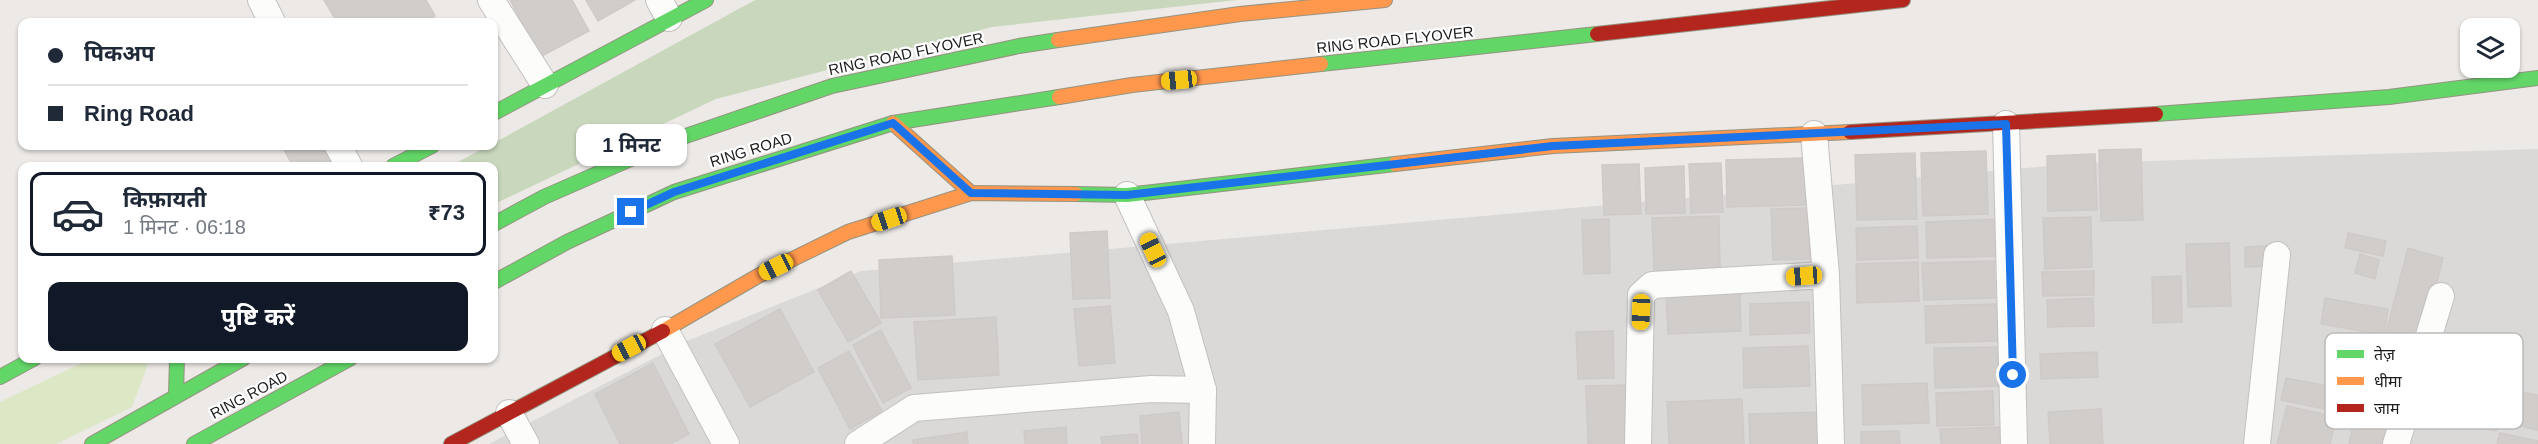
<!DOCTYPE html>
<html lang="hi">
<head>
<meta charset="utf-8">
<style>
	:root { --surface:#fff; --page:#f2f2f3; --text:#1f2937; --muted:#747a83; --line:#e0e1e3; --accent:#111827 }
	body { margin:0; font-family:Arial,"Noto Sans Devanagari",sans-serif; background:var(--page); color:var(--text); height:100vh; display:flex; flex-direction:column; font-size:22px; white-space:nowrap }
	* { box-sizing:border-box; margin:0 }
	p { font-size:20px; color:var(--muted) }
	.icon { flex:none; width:33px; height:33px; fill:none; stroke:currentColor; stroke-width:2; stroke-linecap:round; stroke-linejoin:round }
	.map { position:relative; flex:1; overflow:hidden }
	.drawer { position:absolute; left:18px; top:162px; width:480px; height:201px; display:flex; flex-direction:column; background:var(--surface); border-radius:12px; box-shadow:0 2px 4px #0004 }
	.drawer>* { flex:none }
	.banner { position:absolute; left:18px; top:18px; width:480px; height:132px; border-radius:12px; box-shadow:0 2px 4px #0004; display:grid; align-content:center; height:132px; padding:0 30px; background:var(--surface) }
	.buttons { position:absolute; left:2460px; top:18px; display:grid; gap:12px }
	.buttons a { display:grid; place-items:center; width:60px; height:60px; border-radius:12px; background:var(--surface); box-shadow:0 2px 4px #0004; font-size:30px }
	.end { position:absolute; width:27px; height:27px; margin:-14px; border:8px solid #1a73e8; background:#fff; box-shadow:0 0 0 3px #fff }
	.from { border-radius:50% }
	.bubble { position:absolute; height:42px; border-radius:12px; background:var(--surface); box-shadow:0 2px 4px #0004; font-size:20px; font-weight:700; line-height:42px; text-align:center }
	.car { position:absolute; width:18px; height:36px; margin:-18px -9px; border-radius:8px; box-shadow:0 0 4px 2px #0007; background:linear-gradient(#f5c518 24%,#345 0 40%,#f5c518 0 76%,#345 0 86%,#f5c518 0) }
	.banner b { display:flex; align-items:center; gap:21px; height:57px; font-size:22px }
	.banner b+b { border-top:2px solid var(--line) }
	.banner i { width:15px; height:15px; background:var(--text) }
	ul { padding:10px 0 0; list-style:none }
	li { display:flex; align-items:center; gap:18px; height:84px; margin:0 12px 9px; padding:0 18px; border:3px solid transparent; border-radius:12px }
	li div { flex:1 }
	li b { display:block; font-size:22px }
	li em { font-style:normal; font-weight:700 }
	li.current { border-color:var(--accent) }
	li>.icon { width:54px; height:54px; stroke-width:1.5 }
	.primary-button { display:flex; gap:12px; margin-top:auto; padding:12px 30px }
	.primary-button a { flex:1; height:69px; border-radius:12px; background:var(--accent); color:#fff; font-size:24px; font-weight:700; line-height:69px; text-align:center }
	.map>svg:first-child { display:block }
	.residential { fill:#dbd9d7 }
	.grass { fill:#dce7c6 }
	.forest { fill:#c9d8bd }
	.building { fill:#d0cdcb; stroke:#cfcac7; stroke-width:1.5 }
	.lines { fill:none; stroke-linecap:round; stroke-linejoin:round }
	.street-casing { stroke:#c3c1c0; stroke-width:28 }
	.fast-casing { stroke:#959380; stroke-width:16 }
	.slow-casing { stroke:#959380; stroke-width:16 }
	.jam-casing { stroke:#959380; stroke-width:16 }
	.street { stroke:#fcfcfb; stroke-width:26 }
	.fast { stroke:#63d668; stroke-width:14 }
	.slow { stroke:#ff974d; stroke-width:14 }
	.jam { stroke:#b3261e; stroke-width:14 }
	.route { stroke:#1a73e8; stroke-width:8 }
	.labels { text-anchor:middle; stroke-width:4.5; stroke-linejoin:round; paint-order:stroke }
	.street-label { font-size:15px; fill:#1d1d1d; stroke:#fff }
	.key { fill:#fff; stroke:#bbb; stroke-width:1.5 }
	.key-label { font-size:16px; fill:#1d1d1d }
</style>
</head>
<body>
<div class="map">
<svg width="2538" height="444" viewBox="0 0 2538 444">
	<rect width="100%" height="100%" fill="#ece9e6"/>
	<polygon class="residential" points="2538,149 2538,444 489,444 687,341 861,271 2082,163"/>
	<polygon class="grass" points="90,359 150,359 132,407 56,444 0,444 0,402"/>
	<polygon class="forest" points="755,0 1237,0 992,27 716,99 494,204 494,166 450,166 488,146 494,146 494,143"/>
	<g class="building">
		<polygon points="324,0 426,0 435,16 424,22 337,22"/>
		<polygon points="510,0 572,0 589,31 540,57"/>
		<polygon points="586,0 635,0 598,21"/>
		<polygon points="282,146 327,146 335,162 328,166 293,166"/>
		<polygon points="2141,149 2143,220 2101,221 2099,150"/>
		<polygon points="1986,151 1988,214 1923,216 1921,153"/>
		<polygon points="1915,153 1917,219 1857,220 1855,155"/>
		<polygon points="2095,154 2097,210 2048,211 2047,156"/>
		<polygon points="1805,158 1806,205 1727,207 1726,160"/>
		<polygon points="1721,163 1723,212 1691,213 1689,164"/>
		<polygon points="1639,164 1641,214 1604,215 1602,165"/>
		<polygon points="1684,166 1685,213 1646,214 1645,168"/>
		<polygon points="1808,208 1810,259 1773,260 1771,209"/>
		<polygon points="1719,216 1720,269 1654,271 1652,218"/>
		<polygon points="2091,217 2092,267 2045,269 2043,218"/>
		<polygon points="1609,219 1610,273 1584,274 1582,220"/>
		<polygon points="1998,219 1999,256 1927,258 1926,222"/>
		<polygon points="1917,226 1918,258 1857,260 1856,228"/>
		<polygon points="1107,231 1110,298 1073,299 1070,233"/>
		<polygon points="2348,233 2386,241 2383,256 2345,248"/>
		<polygon points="2229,243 2231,306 2188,307 2186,244"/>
		<polygon points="2283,245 2284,266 2245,267 2245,247"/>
		<polygon points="2408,248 2443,258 2419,354 2383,344"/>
		<polygon points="2360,254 2379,260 2375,279 2355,273"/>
		<polygon points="952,256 955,315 881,318 879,260"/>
		<polygon points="1994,261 1995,298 1924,300 1922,263"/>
		<polygon points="1918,262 1919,301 1857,303 1856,264"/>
		<polygon points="851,271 881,323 848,342 818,290"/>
		<polygon points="2094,271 2094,295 2043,296 2042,272"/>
		<polygon points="2181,276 2182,322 2153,323 2152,277"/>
		<polygon points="1740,291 1741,331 1668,334 1666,294"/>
		<polygon points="2093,298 2094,326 2048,327 2047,300"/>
		<polygon points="2325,298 2388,309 2384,335 2321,324"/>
		<polygon points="1809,302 1810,333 1750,335 1750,304"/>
		<polygon points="1996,304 1998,341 1926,343 1925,306"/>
		<polygon points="1110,306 1115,363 1079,366 1074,309"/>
		<polygon points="780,309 814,372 750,407 715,344"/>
		<polygon points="996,317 999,375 918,380 914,322"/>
		<polygon points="881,330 911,388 883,403 853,345"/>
		<polygon points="1613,331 1614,378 1578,379 1576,332"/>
		<polygon points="1808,346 1810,386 1744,388 1743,348"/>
		<polygon points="1997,347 1998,386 1935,388 1934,348"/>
		<polygon points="849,351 882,411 850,429 818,368"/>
		<polygon points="2097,352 2098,377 2041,379 2040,354"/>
		<polygon points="653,363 689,434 670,444 620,444 595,394"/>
		<polygon points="2286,378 2334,387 2330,410 2281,400"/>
		<polygon points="1927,383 1929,423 1863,425 1862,385"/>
		<polygon points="1625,385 1627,444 1588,444 1586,386"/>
		<polygon points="2462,387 2502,394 2496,431 2456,424"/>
		<polygon points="1993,391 1994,425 1937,426 1936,393"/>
		<polygon points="2520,392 2538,395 2538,430 2514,425"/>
		<polygon points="1742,399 1744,444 1669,444 1667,402"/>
		<polygon points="2287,406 2336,417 2330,444 2277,444"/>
		<polygon points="2101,409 2103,444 2050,444 2048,412"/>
		<polygon points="1179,412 1182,444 1142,444 1140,416"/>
		<polygon points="1822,412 1823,444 1750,444 1749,414"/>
		<polygon points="2354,421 2390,429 2387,444 2349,444"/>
		<polygon points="1066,427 1067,444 1025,444 1024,431"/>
		<polygon points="2003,427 2004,444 1941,444 1940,429"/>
		<polygon points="1899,431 1900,444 1861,444 1861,432"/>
		<polygon points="967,432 968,444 914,444 912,440"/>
		<polygon points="2500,433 2538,441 2538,444 2497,444"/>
		<polygon points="1137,434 1138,444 1102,444 1101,437"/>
	</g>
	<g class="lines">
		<g class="street-casing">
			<g id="street">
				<polyline points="261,0 272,22"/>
				<polyline points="491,0 545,85"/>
				<polyline points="659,0 669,18"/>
				<polyline points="2006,124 2014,444"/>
				<polyline points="1814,134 1826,275 1831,444"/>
				<polyline points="338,146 349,166"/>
				<polyline points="1127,195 1181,311 1203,390 1202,444"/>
				<polyline points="665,330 726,444"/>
				<polyline points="509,413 526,444"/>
				<polyline points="858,444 914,408 1151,389 1203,390"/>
				<polyline points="1638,444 1641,295 1652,285 1826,275"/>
				<polyline points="2257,444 2277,255"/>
				<polyline points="2396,444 2441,296"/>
			</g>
		</g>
		<g class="fast-casing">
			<g id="fast">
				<polyline points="1321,64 1597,34"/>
				<polyline points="494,113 706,0"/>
				<polyline points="2156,114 2389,97 2538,78"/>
				<polyline points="393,166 432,146"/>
				<polyline points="1076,194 1127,195 1395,164"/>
				<polyline points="494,224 544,197 674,140 832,86 1019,46 1058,40"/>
				<polyline points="494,282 567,242 674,192 893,123 1059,97"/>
				<polyline points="0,377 35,358"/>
				<polyline points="176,395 177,358"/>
				<polyline points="92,444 244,358"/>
				<polyline points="194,444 351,358"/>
			</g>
		</g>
		<g class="slow-casing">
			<g id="slow">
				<polyline points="1058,40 1240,14 1385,0"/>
				<polyline points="1059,97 1132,85 1321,64"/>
				<polyline points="893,123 971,193"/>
				<polyline points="1395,164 1553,146 1850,132"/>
				<polyline points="663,331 758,276 848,232 971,193 1076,194"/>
			</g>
		</g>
		<g class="jam-casing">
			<g id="jam">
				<polyline points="1597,34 1903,0"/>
				<polyline points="1850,132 2156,114"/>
				<polyline points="451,444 663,331"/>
			</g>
		</g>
		<use href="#street" class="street"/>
		<use href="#fast" class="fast"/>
		<use href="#slow" class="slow"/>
		<use href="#jam" class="jam"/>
	</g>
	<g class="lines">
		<polyline class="route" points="631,212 674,192 893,123 971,193 1127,195 1553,146 2006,124 2013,375"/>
	</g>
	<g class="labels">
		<g class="street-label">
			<text transform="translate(1395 40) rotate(-6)" y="5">RING ROAD FLYOVER</text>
			<text transform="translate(906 54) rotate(-12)" y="5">RING ROAD FLYOVER</text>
			<text transform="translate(751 150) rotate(-17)" y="5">RING ROAD</text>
			<text transform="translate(249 395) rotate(-28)" y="5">RING ROAD</text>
		</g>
	</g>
	<rect x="2325" y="333" width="198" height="96" rx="9" class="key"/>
	<rect x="2337" y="350" width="27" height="8" fill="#63d668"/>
	<rect x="2337" y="377" width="27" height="8" fill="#ff974d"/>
	<rect x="2337" y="404" width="27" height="8" fill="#b3261e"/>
	<g class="key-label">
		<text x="2374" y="360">तेज़</text>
		<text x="2374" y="387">धीमा</text>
		<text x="2374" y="414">जाम</text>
	</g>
</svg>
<div class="buttons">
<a><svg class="icon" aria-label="layers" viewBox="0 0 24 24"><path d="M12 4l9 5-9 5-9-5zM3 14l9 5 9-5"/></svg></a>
</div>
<i class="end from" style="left:2013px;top:375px"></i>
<i class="end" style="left:631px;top:212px"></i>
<div class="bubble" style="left:576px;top:124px;width:111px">1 मिनट</div>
<i class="car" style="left:1179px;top:80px;rotate:264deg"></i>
<i class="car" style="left:889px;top:219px;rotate:252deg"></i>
<i class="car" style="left:1153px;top:250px;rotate:335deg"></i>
<i class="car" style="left:776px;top:267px;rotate:244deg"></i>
<i class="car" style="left:1804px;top:276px;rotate:266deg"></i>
<i class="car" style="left:1641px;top:312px;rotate:182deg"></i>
<i class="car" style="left:629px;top:348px;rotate:242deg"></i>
<div class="banner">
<b><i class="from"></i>पिकअप</b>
<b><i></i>Ring Road</b>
</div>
<section class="drawer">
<ul>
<li class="current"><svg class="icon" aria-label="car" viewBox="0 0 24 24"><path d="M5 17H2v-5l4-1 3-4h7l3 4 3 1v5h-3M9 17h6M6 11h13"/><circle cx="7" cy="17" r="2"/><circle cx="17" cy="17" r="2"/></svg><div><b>किफ़ायती</b><p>1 मिनट · 06:18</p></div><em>₹73</em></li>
</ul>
<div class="primary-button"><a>पुष्टि करें</a></div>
</section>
</div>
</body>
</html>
